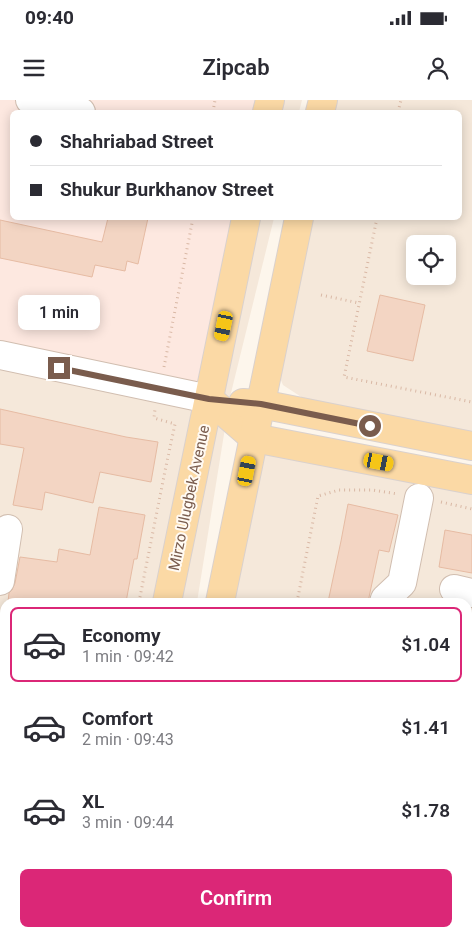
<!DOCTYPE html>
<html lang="en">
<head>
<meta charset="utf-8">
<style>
	:root { --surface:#fff; --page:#f7f7f7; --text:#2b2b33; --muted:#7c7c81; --line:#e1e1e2; --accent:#db2777 }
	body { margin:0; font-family:Roboto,sans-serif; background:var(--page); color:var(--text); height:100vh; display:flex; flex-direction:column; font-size:19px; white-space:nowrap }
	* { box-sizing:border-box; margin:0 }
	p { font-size:16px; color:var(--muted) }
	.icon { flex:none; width:28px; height:28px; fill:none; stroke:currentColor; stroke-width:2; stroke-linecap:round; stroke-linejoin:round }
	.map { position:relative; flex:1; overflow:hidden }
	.side { position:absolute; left:0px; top:498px; width:472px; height:339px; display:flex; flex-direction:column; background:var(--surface); border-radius:15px 15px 0 0; box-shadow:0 2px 12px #0003 }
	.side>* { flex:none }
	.hud { position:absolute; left:10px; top:10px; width:452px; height:110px; border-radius:8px; box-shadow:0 2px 12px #0003; display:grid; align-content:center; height:110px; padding:0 20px; background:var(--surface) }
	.controls { position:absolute; left:406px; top:135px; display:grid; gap:10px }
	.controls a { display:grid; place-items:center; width:50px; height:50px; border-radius:8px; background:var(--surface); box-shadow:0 2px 12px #0003; font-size:25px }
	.end { position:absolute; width:22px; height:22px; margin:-11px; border:6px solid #7a5c4d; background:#fff; box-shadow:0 0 0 2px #fff }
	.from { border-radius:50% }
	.bubble { position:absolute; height:35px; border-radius:8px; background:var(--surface); box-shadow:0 2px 12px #0003; font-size:16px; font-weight:600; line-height:35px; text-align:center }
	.car { position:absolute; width:15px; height:30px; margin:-15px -8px; border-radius:6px; box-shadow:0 0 4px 1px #0007; background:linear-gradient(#f5c518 24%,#345 0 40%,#f5c518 0 76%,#345 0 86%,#f5c518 0) }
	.hud b { display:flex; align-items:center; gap:18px; height:48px; font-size:19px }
	.hud b+b { border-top:1px solid var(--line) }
	.hud i { width:12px; height:12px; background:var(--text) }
	ul { padding:9px 0 0; list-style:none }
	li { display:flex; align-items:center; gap:15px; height:75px; margin:0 10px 8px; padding:0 10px; border:2px solid transparent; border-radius:8px }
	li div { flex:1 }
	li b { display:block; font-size:19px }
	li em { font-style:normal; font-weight:600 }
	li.selected { border-color:var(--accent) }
	li>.icon { width:45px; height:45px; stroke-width:1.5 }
	.button { display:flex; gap:10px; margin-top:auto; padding:10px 20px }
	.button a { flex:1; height:58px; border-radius:8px; background:var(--accent); color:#fff; font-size:20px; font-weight:600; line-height:58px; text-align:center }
	.status { display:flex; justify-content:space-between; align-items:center; height:35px; padding:0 25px; background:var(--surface); direction:ltr }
	.status svg { height:14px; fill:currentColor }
	header { display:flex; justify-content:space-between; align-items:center; height:65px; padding:0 20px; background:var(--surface); font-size:22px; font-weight:600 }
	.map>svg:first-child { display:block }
	.residential { fill:#f5e8da; fill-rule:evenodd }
	.commercial { fill:#fde8e0 }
	.building { fill:#f3d5c3; stroke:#e6bba3 }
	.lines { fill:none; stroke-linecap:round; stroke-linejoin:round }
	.minor-casing { stroke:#d1beb0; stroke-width:30 }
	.major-casing { stroke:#dad1cd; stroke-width:30 }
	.path { stroke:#d9b8a5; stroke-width:3; stroke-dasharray:1 4; stroke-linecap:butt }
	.minor { stroke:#fff; stroke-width:28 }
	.major { stroke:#fbd9a5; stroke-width:28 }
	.route { stroke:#7a5c4d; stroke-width:6 }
	.labels { text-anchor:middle; stroke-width:4; stroke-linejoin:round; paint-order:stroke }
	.street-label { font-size:15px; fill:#7a5c4d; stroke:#fffaf3 }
</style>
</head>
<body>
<div class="status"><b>09:40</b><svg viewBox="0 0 49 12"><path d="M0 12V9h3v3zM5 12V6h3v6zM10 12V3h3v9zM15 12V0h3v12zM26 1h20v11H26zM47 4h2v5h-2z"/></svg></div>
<header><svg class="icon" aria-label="menu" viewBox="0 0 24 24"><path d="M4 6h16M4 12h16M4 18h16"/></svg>Zipcab<svg class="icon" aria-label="person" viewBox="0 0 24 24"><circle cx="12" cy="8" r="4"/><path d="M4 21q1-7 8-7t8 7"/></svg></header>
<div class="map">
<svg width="472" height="836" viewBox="0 0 472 836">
	<rect width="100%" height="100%" fill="#fdf6ec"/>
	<g class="residential">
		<polygon points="0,0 302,0 299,12 12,12 12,118 274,118 230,297 197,502 5,502 5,831 145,831 144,836 0,836"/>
		<path d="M 323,0 L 472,0 L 472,346 L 335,319 L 283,285 L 271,257 L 299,118 L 460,118 L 460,12 L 320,12 ZM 415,144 L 448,144 L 448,176 L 415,176 Z"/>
		<polygon points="254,338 472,380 472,836 152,836 153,831 468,831 468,502 220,502"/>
	</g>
	<polygon class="commercial" points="0,0 270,0 267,12 12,12 12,118 246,118 209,299 0,255"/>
	<g class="building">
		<polygon points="108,118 148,118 138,164 127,161 125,171 95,165 92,177 0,158 0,120 102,142"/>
		<polygon points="380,195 425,205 413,261 367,251"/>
		<polygon points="0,309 126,337 158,342 151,382 100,372 93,403 45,392 42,410 13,405 24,348 0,344"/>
		<polygon points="348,404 398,415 389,452 379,450 368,502 328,502 341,441"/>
		<polygon points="99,407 145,415 137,459 134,459 126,502 8,502 9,493 12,490 15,483 20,457 57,462 59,449 90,455"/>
		<polygon points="445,430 472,435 472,473 439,467"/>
	</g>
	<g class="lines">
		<g class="minor-casing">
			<g id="minor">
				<polyline points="30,0 81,12"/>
				<polyline points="0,255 209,299"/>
				<polyline points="0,481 8,429"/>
				<polyline points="454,489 472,493"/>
				<polyline points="384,502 385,499 402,483 419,398"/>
				<polyline points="0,570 5,568"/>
				<polyline points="468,689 472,686"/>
				<polyline points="320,836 321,831"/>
				<polyline points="453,836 462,831"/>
			</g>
		</g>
		<g class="major-casing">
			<g id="major">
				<polyline points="267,12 270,0"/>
				<polyline points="320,12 323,0"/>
				<polyline points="209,299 254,338 472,380"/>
				<polyline points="243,303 261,304 472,346"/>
				<polyline points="167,502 246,118"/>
				<polyline points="220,502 299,118"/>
				<polyline points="99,836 100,831"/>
				<polyline points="152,836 153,831"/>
			</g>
		</g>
		<g class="path">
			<polyline points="213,12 215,0"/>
			<polyline points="398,12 401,0"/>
			<polyline points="377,118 344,277 472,302"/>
			<polyline points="321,195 359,203"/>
			<polyline points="164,267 193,118"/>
			<polyline points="441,402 472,409"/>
			<polyline points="139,502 165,371 175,324 154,318 155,309"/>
			<polyline points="297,502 318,396 339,390 372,390 398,394"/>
			<polyline points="71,836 71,831"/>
			<polyline points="232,836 233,831"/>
		</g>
		<use href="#minor" class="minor"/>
		<use href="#major" class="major"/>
	</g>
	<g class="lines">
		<polyline class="route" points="59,268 209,299 261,304 370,326"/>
	</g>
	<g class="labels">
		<g class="street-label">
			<text transform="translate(189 398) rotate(-78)" y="5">Mirzo Ulugbek Avenue</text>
		</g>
	</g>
</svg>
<div class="controls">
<a><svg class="icon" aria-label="locate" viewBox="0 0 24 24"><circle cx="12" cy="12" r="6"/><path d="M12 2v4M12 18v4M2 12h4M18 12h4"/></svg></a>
</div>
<i class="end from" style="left:370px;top:326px"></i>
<i class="end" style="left:59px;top:268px"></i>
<div class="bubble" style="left:18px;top:195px;width:82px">1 min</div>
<i class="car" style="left:224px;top:226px;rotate:192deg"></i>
<i class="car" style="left:379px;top:362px;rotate:101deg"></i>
<i class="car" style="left:247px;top:371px;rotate:11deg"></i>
<div class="hud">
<b><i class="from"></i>Shahriabad Street</b>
<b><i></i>Shukur Burkhanov Street</b>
</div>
<section class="side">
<ul>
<li class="selected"><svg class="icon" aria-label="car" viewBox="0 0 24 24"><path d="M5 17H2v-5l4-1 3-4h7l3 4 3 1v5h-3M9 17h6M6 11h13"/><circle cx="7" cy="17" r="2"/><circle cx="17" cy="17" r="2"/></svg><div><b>Economy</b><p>1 min · 09:42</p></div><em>$1.04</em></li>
<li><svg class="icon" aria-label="car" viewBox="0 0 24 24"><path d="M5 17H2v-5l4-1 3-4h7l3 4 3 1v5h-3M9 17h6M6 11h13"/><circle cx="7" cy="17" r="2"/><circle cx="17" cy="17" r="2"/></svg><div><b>Comfort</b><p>2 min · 09:43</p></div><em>$1.41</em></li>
<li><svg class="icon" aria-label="car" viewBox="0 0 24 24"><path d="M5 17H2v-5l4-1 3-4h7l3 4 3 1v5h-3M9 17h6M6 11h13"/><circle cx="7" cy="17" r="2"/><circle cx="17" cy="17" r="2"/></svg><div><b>XL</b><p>3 min · 09:44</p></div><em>$1.78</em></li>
</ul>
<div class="button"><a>Confirm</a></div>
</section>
</div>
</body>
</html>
